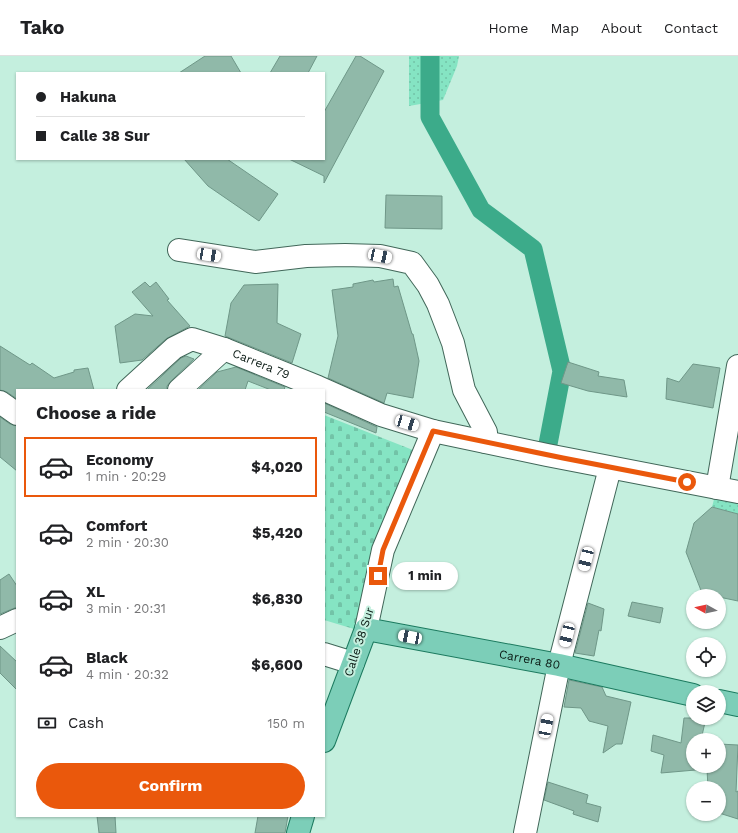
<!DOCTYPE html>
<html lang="en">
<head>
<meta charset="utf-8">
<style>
	:root { --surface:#fff; --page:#f6f6f6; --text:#202124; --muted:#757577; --line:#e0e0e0; --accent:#ea580c }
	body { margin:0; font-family:"Work Sans",sans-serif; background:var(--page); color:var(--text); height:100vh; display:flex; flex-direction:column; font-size:15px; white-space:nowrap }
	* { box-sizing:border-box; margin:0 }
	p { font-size:13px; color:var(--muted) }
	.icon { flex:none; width:22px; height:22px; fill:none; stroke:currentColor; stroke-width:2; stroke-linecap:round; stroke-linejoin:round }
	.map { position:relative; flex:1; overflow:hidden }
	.details { position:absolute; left:16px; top:333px; width:309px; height:428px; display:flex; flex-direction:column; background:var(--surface); border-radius:0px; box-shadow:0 1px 3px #0004 }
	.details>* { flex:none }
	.top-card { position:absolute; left:16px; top:16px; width:309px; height:88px; border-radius:0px; box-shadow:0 1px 3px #0004; display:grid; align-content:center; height:88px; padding:0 20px; background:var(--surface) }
	.needle { width:26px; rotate:278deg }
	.controls { position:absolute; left:686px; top:533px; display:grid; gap:8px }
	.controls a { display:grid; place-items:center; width:40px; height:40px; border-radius:50%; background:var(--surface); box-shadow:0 1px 3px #0004; font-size:20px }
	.end { position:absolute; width:18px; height:18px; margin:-9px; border:5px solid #ea580c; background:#fff; box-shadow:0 0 0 2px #fff }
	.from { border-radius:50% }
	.bubble { position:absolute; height:28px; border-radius:14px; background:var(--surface); box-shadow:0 1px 3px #0004; font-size:13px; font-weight:700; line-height:28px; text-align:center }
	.car { position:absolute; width:12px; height:24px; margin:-12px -6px; border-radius:5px; box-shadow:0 0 3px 1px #0007; background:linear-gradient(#fff 24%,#345 0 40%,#fff 0 76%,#345 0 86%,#fff 0) }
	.top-card b { display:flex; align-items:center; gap:14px; height:38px; font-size:15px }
	.top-card b+b { border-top:1px solid var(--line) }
	.top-card i { width:10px; height:10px; background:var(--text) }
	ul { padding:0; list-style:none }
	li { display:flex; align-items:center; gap:12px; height:60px; margin:0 8px 6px; padding:0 12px; border:2px solid transparent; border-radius:0px }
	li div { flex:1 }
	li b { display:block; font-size:15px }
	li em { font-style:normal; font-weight:700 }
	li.selected { border-color:var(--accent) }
	li>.icon { width:36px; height:36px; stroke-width:1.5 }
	h2 { padding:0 20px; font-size:18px; line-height:48px }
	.pay { display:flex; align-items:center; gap:10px; height:44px; padding:0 20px; font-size:15px }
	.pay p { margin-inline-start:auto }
	.cta { display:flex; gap:8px; margin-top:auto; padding:8px 20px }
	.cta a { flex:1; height:46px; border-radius:24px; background:var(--accent); color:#fff; font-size:16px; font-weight:700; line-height:46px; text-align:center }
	header { display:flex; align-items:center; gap:24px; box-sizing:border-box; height:56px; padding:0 20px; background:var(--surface); border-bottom:1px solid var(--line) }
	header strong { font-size:19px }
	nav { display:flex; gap:22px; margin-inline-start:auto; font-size:14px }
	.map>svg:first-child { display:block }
	.green { fill:url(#green-dots) }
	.cemetery { fill:url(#cemetery-stones) }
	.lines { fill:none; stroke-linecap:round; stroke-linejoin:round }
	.canal { stroke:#3cab8a; stroke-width:19 }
	.building { fill:#90b9a9; stroke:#6f9788 }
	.minor-casing { stroke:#416759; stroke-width:24 }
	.major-casing { stroke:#1c7a5f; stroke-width:24 }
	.minor { stroke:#fff; stroke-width:22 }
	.major { stroke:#7cceb8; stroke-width:22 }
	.route { stroke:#ea580c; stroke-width:5 }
	.labels { text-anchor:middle; stroke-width:4; stroke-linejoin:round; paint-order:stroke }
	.street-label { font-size:12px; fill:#0a1a14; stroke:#c4efde }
</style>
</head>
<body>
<header>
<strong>Tako</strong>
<nav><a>Home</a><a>Map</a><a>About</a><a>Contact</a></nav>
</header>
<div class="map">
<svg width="738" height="777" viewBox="0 0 738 777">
	<defs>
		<pattern id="green-dots" width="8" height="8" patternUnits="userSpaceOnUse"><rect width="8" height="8" fill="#85e4c3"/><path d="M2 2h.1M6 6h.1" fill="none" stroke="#72c3a7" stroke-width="1.8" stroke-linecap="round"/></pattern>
		<pattern id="cemetery-stones" width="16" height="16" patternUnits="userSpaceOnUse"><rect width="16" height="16" fill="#85e4c3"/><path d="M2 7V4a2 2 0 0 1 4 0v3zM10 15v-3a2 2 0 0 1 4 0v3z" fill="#72c3a7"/></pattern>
	</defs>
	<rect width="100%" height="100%" fill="#c4efde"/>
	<g class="green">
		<polygon points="409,0 459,0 457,10 443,44 409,50"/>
		<polygon points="717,432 738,437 738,458 712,451"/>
	</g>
	<polygon class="cemetery" points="324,359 418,396 354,573 324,564"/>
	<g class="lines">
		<polyline class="canal" points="430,0 430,61 481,154 533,193 562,315 548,388"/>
	</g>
	<g class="building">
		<polygon points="205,0 231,0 241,17 179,17"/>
		<polygon points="280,0 317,0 308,17 270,17"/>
		<polygon points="356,0 360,0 384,15 324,127 324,120 289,103 324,103 324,56"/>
		<polygon points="184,103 227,103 278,138 259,165 208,130"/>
		<polygon points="386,139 442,140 442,173 385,172"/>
		<polygon points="393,223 394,231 398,230 412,278 413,278 419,305 413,342 387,337 384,347 328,322 338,280 332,234 353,231 353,228 373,224 374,226"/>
		<polygon points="145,226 150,231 156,226 169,243 167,244 190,270 166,283 142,304 120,307 115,270 135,258 153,260 132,236"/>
		<polygon points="278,228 277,267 301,278 292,307 225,280 231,247 244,229"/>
		<polygon points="0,290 30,309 32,307 54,322 74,316 74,314 88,312 94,334 17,334 17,343 7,336 0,334"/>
		<polygon points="186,300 194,303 171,325 167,330 167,334 147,334 181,302"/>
		<polygon points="568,306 599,316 598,320 624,324 627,341 588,335 561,327"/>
		<polygon points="693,308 720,312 713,352 666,343 667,322 679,326"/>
		<polygon points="236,311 285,331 284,334 271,334 248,325 245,334 198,334 217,316"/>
		<polygon points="324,347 377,371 376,377 324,356"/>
		<polygon points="0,361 10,368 17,370 17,415 0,401"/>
		<polygon points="712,451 738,458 738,545 719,541 719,540 702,537 686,496 694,467"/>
		<polygon points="9,518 17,530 17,551 0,558 0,524"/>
		<polygon points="632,546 663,552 660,567 628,560"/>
		<polygon points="588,547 604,553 601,575 599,574 594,600 575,597"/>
		<polygon points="0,590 17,606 17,634 0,617"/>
		<polygon points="569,624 602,631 606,640 631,646 622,688 616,688 603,697 608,670 589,665 581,652 564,651"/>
		<polygon points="684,662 706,662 701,684 693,684 693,710 719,710 719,688 738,689 736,736 738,735 738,763 719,757 719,732 708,732 707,713 661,717 664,699 651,695 653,679 681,687"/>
		<polygon points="548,726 588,739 586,747 601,751 598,766 573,758 574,755 544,744"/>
		<polygon points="97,760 115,760 116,777 99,777"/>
		<polygon points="258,760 288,760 285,777 255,777"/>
	</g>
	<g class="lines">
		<g class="minor-casing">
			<g id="minor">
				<polyline points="179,194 255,206 306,200 345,199 380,200 412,207 428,229 438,248 453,287 464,334 486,376 486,386"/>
				<path id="s1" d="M 128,334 L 174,292 L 192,283 L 224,293 L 318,331 L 381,359 L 433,375 L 547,399 L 738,436"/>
				<polyline points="179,334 224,293"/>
				<polyline points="0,346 17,358"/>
				<polyline points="717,432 738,310"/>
				<polyline points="0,572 17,564"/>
				<polyline points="366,573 383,494 433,375"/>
				<polyline points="324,598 353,607"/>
				<polyline points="525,777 559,609 610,412"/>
			</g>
		</g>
		<g class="major-casing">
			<g id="major">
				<polyline points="719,645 738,649"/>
				<path id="s2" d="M 324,685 L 366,573 L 559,609 L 693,639"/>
				<polyline points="298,777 303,760"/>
			</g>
		</g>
		<use href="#minor" class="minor"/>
		<use href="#major" class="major"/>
	</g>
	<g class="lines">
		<polyline class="route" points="378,520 383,494 433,375 563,402 687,426"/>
	</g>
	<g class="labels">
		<g class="street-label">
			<text dy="4" stroke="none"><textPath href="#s1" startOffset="156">Carrera 79</textPath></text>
			<text transform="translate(359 586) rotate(-72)" y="4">Calle 38 Sur</text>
			<text dy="4" stroke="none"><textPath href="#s2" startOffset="286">Carrera 80</textPath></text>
		</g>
	</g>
</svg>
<div class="controls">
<a><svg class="needle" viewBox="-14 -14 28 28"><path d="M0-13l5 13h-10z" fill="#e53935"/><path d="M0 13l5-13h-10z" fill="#757577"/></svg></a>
<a><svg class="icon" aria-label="locate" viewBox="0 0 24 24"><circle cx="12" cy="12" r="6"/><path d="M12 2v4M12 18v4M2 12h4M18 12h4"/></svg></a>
<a><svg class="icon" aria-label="layers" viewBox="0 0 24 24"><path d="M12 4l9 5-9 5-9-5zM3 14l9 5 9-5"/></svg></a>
<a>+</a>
<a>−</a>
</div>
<i class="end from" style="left:687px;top:426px"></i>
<i class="end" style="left:378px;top:520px"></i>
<div class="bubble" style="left:392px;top:506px;width:66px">1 min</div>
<i class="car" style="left:209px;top:199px;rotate:99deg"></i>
<i class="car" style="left:380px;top:200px;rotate:102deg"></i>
<i class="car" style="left:407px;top:367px;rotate:107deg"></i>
<i class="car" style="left:586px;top:503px;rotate:194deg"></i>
<i class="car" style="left:567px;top:579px;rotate:194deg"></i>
<i class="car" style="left:410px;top:581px;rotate:281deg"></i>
<i class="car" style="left:546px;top:670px;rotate:11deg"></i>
<div class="top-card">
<b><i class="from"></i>Hakuna</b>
<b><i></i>Calle 38 Sur</b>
</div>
<section class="details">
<h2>Choose a ride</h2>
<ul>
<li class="selected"><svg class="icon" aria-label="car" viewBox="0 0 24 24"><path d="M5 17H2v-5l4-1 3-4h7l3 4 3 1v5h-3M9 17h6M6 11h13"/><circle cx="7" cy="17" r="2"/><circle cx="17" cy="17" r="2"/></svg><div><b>Economy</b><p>1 min · 20:29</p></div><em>$4,020</em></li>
<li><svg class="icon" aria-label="car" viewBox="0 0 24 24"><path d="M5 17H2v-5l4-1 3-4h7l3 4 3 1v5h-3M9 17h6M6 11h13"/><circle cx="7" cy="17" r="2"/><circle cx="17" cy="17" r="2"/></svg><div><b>Comfort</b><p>2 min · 20:30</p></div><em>$5,420</em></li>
<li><svg class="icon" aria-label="car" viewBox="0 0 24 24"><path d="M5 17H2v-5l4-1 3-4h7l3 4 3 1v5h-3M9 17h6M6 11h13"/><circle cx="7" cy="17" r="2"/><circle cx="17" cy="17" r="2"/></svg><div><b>XL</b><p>3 min · 20:31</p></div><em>$6,830</em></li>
<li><svg class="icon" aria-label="car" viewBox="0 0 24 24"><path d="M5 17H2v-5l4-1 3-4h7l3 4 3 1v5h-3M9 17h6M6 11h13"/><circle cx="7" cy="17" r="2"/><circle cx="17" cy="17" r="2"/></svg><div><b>Black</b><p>4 min · 20:32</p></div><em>$6,600</em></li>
</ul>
<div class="pay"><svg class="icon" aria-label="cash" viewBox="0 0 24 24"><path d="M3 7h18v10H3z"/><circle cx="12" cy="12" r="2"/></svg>Cash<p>150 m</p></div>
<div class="cta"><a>Confirm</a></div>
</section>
</div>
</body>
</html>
